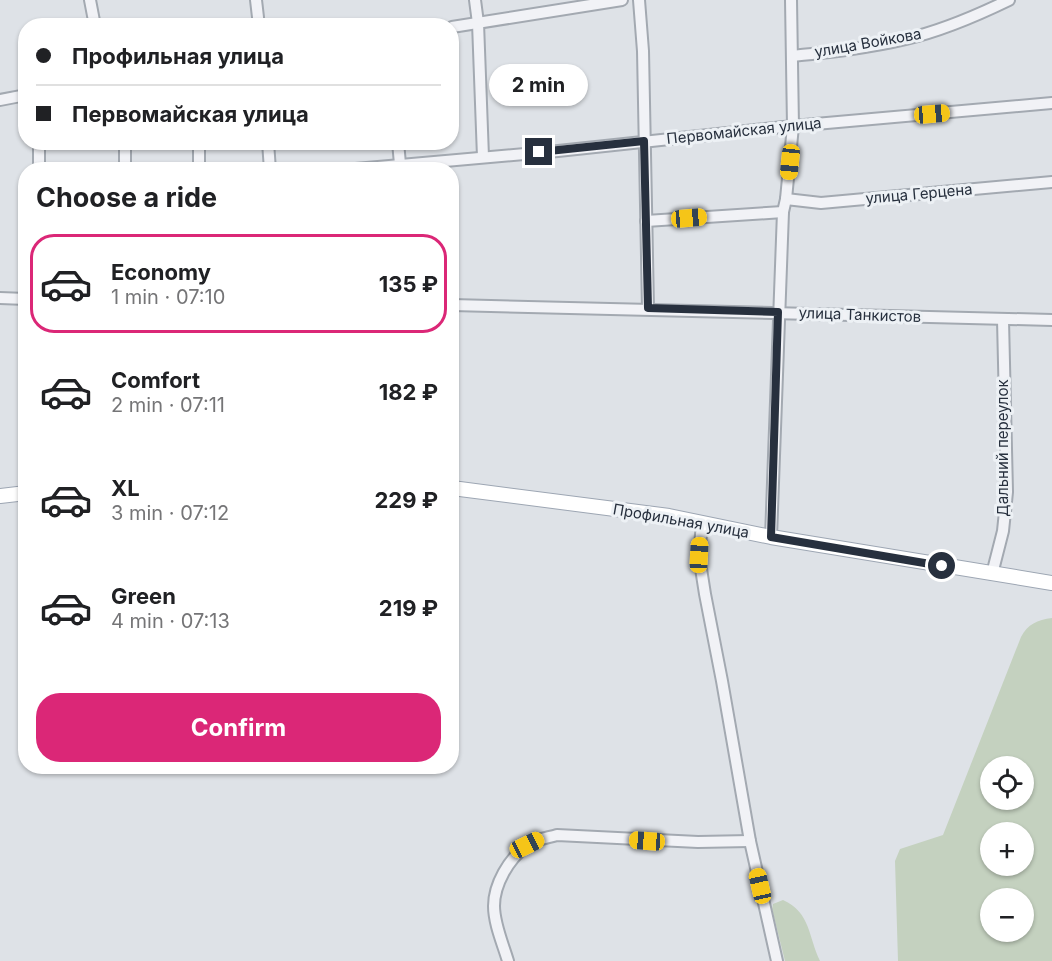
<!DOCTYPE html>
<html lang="en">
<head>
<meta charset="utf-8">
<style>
	:root { --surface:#fff; --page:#f2f2f2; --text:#202124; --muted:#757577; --line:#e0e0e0; --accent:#db2777 }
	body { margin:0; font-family:Inter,sans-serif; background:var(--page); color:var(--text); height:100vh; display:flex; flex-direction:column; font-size:22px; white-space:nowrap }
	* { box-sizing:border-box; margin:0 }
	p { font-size:20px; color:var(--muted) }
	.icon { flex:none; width:33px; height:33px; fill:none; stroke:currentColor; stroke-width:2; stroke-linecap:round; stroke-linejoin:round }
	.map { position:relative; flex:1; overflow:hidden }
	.side { position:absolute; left:18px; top:162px; width:441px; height:612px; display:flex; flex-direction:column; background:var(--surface); border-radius:24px; box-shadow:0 2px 4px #0004 }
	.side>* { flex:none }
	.top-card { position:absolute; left:18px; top:18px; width:441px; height:132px; border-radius:24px; box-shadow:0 2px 4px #0004; display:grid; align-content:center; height:132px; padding:0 18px; background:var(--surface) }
	.tools { position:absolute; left:980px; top:756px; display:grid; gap:12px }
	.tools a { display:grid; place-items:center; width:54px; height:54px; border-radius:50%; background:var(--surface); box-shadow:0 2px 4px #0004; font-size:30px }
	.end { position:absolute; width:27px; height:27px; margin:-14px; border:8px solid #27303e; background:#fff; box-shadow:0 0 0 3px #fff }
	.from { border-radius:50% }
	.bubble { position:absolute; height:42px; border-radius:21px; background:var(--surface); box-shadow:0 2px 4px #0004; font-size:20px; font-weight:700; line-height:42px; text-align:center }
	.car { position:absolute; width:18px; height:36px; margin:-18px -9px; border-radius:8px; box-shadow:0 0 4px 2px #0007; background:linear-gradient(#f5c518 24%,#345 0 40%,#f5c518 0 76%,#345 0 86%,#f5c518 0) }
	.top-card b { display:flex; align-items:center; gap:21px; height:57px; font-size:22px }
	.top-card b+b { border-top:2px solid var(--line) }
	.top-card i { width:15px; height:15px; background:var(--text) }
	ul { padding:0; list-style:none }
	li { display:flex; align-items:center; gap:18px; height:99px; margin:0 12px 9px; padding:0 6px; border:3px solid transparent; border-radius:24px }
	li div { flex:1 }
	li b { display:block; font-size:22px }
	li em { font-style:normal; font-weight:700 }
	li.active { border-color:var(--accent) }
	li>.icon { width:54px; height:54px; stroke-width:1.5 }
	h2 { padding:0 18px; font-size:27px; line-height:72px }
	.button { display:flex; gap:12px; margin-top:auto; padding:12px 18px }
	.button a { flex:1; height:69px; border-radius:24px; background:var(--accent); color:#fff; font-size:24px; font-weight:700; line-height:69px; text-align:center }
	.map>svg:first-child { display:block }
	.green { fill:#c4d1bf; fill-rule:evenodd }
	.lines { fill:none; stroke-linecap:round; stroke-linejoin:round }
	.minor-casing { stroke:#a3a9b1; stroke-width:14 }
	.major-casing { stroke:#9da6b3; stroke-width:16 }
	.minor { stroke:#f1f2f6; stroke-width:10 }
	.major { stroke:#fff; stroke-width:14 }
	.route { stroke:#27303e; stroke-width:8 }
	.labels { text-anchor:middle; stroke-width:6; stroke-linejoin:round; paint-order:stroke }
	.street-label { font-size:15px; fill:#27303e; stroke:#edf1f5 }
</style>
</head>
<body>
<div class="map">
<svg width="1052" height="961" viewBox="0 0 1052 961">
	<rect width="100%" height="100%" fill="#dee2e7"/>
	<g class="green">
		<path d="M 1052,618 L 1052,961 L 898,961 L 895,861 L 900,849 L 943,835 L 1021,637 C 1028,624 1037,620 1052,618 ZM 990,766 L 1023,766 L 1023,800 L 990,800 ZM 990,832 L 1023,832 L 1023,866 L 990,866 ZM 990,898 L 1023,898 L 1023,932 L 990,932 Z"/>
		<path d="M 783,900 C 811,913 808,936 820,961 L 785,961 L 772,909 L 773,904 Z"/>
	</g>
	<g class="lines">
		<g class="minor-casing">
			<g id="minor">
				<polyline points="90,0 95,26"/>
				<polyline points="256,0 259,26"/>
				<polyline points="475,0 478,23 483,157"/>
				<polyline points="639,0 643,51 648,308"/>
				<polyline points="452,27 622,0"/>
				<path d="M 792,56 C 830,52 869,48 906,39 C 941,31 976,16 1009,0"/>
				<polyline points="0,100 26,95"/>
				<polyline points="268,142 270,170"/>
				<polyline points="398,142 400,164"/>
				<polyline points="39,170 39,142"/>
				<polyline points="125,170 125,142"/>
				<polyline points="199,170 199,142"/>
				<polyline points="344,170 558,151 793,126 1052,103"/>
				<polyline points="786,199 821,203 1052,182"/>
				<polyline points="646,221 783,212"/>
				<polyline points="0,298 26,299"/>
				<polyline points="452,305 1052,320"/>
				<polyline points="702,524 699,556 705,594 722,681 750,841 777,961"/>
				<polyline points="771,537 783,212 786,199 793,126 791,0"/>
				<polyline points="992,574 1003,531 1007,492 1003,320"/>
				<path d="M 508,961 C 503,944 494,924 494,906 C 494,884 509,859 526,846 C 535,839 547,838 557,835 L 698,842 L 750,841"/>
			</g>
		</g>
		<g class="major-casing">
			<g id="major">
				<polyline points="452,488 669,516 771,537 1052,583"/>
				<polyline points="0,496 26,493"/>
			</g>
		</g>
		<use href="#minor" class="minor"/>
		<use href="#major" class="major"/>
	</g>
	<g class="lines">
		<polyline class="route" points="539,152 644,141 648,308 778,312 771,537 942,566"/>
	</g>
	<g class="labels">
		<g class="street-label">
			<text transform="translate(868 43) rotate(-10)" y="5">улица Войкова</text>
			<text transform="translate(744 131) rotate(-6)" y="5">Первомайская улица</text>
			<text transform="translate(919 194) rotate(-5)" y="5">улица Герцена</text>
			<text transform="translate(860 315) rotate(2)" y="5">улица Танкистов</text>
			<text transform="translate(1003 448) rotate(-90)" y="5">Дальний переулок</text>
			<text transform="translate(681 521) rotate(10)" y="5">Профильная улица</text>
		</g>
	</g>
</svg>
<div class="tools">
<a><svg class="icon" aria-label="locate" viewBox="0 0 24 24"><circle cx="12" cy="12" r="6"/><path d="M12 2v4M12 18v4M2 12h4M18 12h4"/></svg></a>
<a>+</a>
<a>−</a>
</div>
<i class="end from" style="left:942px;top:566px"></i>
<i class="end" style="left:539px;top:152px"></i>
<div class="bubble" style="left:489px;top:64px;width:99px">2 min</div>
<i class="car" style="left:932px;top:114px;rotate:85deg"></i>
<i class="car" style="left:790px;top:162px;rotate:186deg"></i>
<i class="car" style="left:689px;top:218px;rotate:85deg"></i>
<i class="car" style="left:699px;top:555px;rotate:3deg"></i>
<i class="car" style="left:647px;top:841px;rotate:274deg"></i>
<i class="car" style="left:527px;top:845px;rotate:64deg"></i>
<i class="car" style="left:760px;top:886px;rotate:347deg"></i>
<div class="top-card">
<b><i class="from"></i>Профильная улица</b>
<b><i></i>Первомайская улица</b>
</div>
<section class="side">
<h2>Choose a ride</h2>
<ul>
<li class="active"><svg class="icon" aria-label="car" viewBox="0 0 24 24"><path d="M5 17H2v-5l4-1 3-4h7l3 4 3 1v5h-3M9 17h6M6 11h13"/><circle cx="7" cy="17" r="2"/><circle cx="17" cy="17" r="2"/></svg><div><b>Economy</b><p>1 min · 07:10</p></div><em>135 ₽</em></li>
<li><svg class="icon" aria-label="car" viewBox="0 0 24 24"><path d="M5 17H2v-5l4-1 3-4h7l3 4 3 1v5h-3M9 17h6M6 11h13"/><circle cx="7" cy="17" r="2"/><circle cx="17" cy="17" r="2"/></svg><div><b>Comfort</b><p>2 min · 07:11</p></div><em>182 ₽</em></li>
<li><svg class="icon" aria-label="car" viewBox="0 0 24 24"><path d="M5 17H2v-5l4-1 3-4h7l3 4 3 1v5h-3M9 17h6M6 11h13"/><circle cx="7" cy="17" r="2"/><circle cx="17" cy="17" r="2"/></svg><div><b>XL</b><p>3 min · 07:12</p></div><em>229 ₽</em></li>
<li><svg class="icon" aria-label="car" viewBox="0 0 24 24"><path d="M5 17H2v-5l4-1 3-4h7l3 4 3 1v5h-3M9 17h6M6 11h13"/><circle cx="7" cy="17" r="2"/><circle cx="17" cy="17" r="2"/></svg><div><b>Green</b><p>4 min · 07:13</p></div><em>219 ₽</em></li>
</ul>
<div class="button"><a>Confirm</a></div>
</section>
</div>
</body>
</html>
